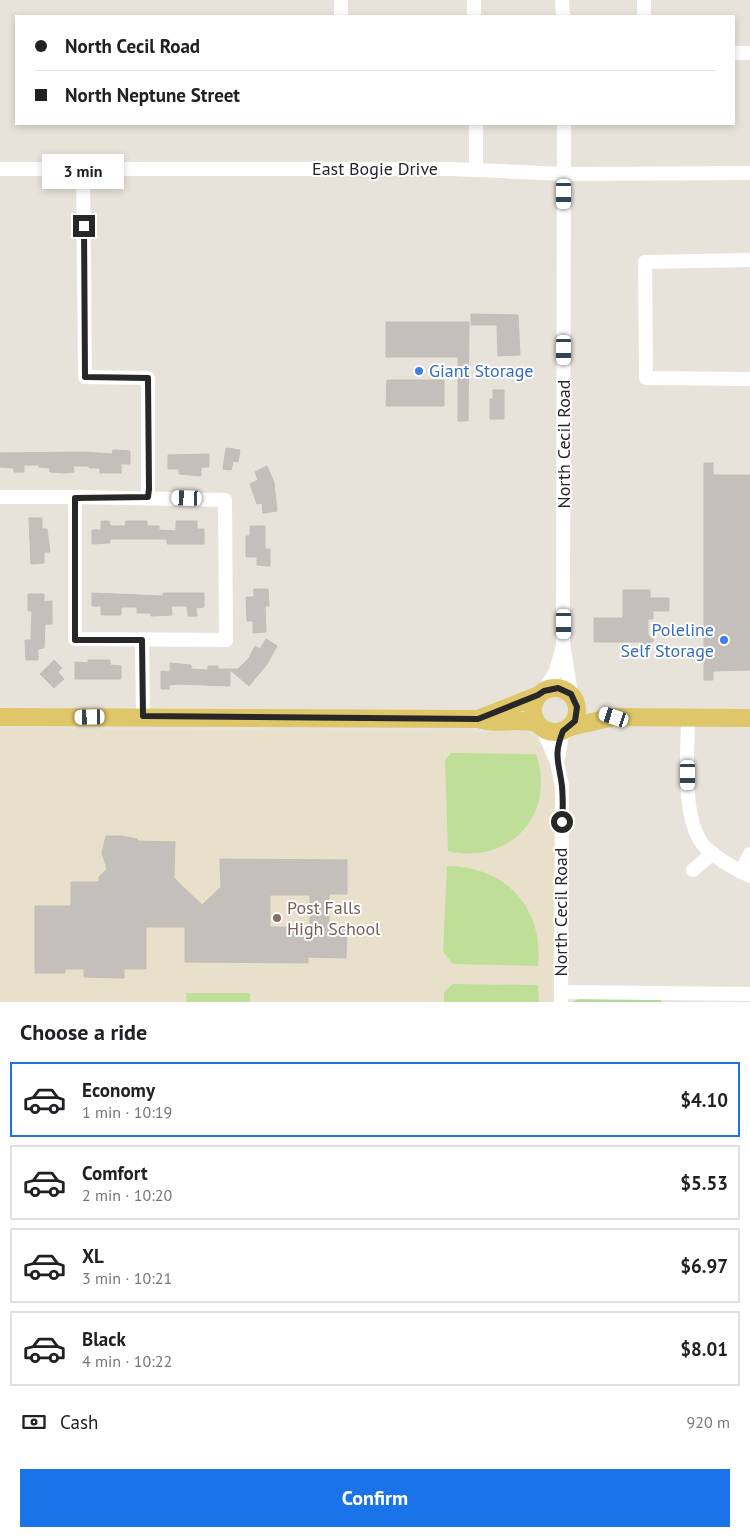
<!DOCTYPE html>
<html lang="en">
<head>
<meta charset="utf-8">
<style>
	:root { --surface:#fff; --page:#f2f2f2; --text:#202124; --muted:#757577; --line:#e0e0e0; --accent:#1a73e8 }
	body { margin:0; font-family:"PT Sans",sans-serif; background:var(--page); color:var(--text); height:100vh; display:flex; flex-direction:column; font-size:19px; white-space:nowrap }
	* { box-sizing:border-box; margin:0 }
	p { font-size:16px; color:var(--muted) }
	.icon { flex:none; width:28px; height:28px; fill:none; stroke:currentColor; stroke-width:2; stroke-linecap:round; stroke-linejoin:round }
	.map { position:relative; height:1002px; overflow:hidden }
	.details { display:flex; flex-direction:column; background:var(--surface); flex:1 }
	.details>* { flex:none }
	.guide { position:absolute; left:15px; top:15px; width:720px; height:110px; border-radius:0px; box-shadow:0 2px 8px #0003; display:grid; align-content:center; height:110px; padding:0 20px; background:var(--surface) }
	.end { position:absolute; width:22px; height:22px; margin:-11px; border:6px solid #272727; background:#fff; box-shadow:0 0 0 2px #fff }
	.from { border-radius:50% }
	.bubble { position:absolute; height:35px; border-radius:0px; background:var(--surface); box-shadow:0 2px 8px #0003; font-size:16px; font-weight:700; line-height:35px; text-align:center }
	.car { position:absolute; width:15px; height:30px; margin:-15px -8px; border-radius:6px; box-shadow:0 0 4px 1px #0007; background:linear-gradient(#fff 24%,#345 0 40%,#fff 0 76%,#345 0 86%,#fff 0) }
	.guide b { display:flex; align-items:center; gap:18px; height:48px; font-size:19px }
	.guide b+b { border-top:1px solid var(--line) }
	.guide i { width:12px; height:12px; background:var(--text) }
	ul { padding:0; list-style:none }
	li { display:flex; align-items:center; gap:15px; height:75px; margin:0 10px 8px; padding:0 10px; border:2px solid var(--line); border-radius:0px }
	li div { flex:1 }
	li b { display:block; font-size:19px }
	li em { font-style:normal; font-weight:700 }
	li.current { border-color:var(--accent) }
	li>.icon { width:45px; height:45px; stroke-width:1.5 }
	h2 { padding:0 20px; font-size:22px; line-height:60px }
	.pay { display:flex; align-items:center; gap:12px; height:55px; padding:0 20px; font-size:19px }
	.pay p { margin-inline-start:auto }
	.action { display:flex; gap:10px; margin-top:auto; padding:10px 20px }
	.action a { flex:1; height:58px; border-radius:0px; background:var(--accent); color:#fff; font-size:20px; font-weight:700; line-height:58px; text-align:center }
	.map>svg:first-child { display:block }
	.education { fill:#e8e0cb }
	.green { fill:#afd99d }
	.pitch { fill:#bfdf99 }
	.building { fill:#c4bfba; stroke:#c3beb5; fill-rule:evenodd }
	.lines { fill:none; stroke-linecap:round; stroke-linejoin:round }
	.minor { stroke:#fff; stroke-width:14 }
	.major { stroke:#dfc769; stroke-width:18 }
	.route { stroke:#272727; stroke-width:6 }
	.shop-dot { fill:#3f7fe0; stroke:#fff; stroke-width:2 }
	.education-dot { fill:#8d6e63; stroke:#fff; stroke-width:2 }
	.labels { text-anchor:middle; stroke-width:4; stroke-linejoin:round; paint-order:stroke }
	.street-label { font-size:18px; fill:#272727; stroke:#fff }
	.shop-label { font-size:18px; fill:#366cbe; stroke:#fff; text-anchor:start }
	.education-label { font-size:18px; fill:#785e54; stroke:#fff; text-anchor:start }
</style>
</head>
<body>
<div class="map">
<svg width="750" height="1002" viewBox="0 0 750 1002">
	<rect width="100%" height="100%" fill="#e8e3da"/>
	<polygon class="education" points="0,728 478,733 522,729 535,737 545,754 553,772 555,793 552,1002 0,1002"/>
	<polygon class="green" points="580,998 661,998 661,1002 573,1002"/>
	<g class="pitch">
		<path d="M 451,753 L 536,754 C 557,814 509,866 448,851 L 445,760 Z"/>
		<path d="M 447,866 C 505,866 544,907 538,966 L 453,964 L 443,952 Z"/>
		<polygon points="453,984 538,985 539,1002 444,1002 444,992"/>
		<polygon points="186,993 250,993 250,1002 187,1002"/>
	</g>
	<g class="building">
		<polygon points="471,314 518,315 520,355 498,356 497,325 471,325"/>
		<polygon points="386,322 469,322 468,421 458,421 458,357 386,357"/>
		<polygon points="387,380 444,380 444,406 386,406"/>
		<polygon points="493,390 504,390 504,419 490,419 490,399 493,399"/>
		<polygon points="226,448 240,450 238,462 233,461 231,470 223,469"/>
		<polygon points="113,450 130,451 130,464 121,464 121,473 100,473 100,468 89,468 89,466 73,466 74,472 64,473 50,472 50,468 39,467 39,465 24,465 24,472 14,472 14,468 0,467 0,453 84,452 112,454"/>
		<polygon points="209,454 209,467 201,467 201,476 179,474 179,469 168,469 168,455"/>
		<polygon points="704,463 713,463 713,475 750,475 750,670 713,671 713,680 704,680"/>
		<polygon points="267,466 274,483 277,511 263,513 262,503 257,504 250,484 258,480 255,472"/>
		<polygon points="29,518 42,518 42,529 47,529 50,552 44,552 44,563 31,564"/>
		<polygon points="101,521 109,521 110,526 125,526 126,521 147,521 147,526 159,526 159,530 176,531 176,521 197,521 197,529 204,529 204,544 167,544 167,539 110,539 110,543 92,544 92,530 101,530"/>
		<polygon points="250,526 265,526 265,549 270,549 270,566 257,565 257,557 246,557 246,536 250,536"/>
		<polygon points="254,589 268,589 269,606 265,606 266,632 253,633 253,621 247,621 246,597 254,597"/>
		<polygon points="623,590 650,590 650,598 669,598 669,611 653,611 653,619 648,619 648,635 654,640 647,647 642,642 594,642 594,618 623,618"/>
		<polygon points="92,593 163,596 163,593 204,593 204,607 196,608 197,616 188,616 187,606 171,606 172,615 151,616 151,613 137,613 137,607 121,607 121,615 101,615 101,606 92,606"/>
		<polygon points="28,594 44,594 44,602 52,601 52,624 45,624 44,648 38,649 38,660 26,660 25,640 31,640 32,611 28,611"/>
		<polygon points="266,639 277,646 267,664 249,686 230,670 230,686 178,684 169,685 169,689 161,689 161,671 170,672 170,663 191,665 191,669 208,670 208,666 218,666 218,669 238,669 249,658 255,646 260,649"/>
		<polygon points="54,660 62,668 58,672 64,679 54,688 40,674"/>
		<polygon points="88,660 110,660 110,665 121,666 121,679 75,679 75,662 88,663"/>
		<path d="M 106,836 L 121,836 L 137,839 L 137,841 L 175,842 L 174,878 L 202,905 L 221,887 L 220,859 L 347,860 L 347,894 L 329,894 L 329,926 L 347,926 L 346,958 L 308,957 L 308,963 L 185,962 L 185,927 L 146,927 L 146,969 L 124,969 L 124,978 L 84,977 L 84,969 L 65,969 L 65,973 L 35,973 L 35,906 L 71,906 L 71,882 L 99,882 L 99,877 L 107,869 L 102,853 ZM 270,895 L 310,895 L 310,927 L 270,927 Z"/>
	</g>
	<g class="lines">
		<g class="minor">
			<polyline points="474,0 474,16"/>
			<polyline points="562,0 563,16"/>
			<polyline points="644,0 644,16"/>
			<polyline points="341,16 341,0"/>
			<polyline points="734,53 750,53"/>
			<polyline points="476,124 476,169"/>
			<polyline points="564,124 563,643 571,694"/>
			<polyline points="0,169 453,169 564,174 750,173"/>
			<polyline points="83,169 85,377 148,378 148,497"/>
			<polyline points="750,260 645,262 646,378 750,379"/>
			<polyline points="0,497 75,497"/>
			<polygon points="75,497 225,500 226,640 75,639"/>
			<polyline points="142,640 143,716"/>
			<polyline points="544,691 556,671 562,649"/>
			<path d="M 688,717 C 688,752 680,824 707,849 C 719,860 735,869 750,876"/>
			<polyline points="542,728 557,762 562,786 561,1002"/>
			<polyline points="557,762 563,731"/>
			<polyline points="693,870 713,853"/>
			<polyline points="741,872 750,854"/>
			<polyline points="561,992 750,994"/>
		</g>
		<g class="major">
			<circle cx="555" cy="710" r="22"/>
			<path d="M 0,717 L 478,719 C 498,726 517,717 536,723"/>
			<polyline points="478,719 539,695"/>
			<polyline points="570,727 614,717 750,718"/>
		</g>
	</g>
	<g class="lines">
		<path class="route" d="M 84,226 L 85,377 L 148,378 L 149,489 L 148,497 L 75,498 L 75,640 L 142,640 L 143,716 L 478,719 L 538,695 L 544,691 L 558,688 L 571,694 L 577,707 L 575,721 L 563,731 C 553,756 559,762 562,786 C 563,798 563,810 562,822"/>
	</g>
	<g class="shop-dot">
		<circle cx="419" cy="371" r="5"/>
		<circle cx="724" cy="640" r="5"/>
	</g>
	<circle class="education-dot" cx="277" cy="918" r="5"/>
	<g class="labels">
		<g class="street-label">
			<text x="375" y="175">East Bogie Drive</text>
			<text transform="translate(564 444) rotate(-90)" y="6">North Cecil Road</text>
			<text transform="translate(561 912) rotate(-90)" y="6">North Cecil Road</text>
		</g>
		<g class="shop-label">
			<text x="429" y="377">Giant Storage</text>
			<text x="714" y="636" text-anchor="end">Poleline<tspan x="714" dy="21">Self Storage</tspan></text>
		</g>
		<g class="education-label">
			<text x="287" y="914">Post Falls<tspan x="287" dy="21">High School</tspan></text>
		</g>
	</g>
</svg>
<i class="end from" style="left:562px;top:822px"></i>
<i class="end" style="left:84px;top:226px"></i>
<div class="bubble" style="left:42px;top:154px;width:82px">3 min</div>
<i class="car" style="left:564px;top:194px;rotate:180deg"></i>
<i class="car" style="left:564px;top:350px;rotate:180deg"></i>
<i class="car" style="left:187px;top:498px;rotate:272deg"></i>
<i class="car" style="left:564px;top:624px;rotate:180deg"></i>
<i class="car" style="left:90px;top:717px;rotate:269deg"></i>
<i class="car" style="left:614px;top:717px;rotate:288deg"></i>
<i class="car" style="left:688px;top:775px;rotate:180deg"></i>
<div class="guide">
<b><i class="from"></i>North Cecil Road</b>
<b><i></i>North Neptune Street</b>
</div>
</div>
<section class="details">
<h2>Choose a ride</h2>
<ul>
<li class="current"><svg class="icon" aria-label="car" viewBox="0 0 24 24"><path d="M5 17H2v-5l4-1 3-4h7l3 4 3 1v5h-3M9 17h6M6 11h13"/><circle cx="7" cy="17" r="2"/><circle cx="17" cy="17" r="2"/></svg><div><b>Economy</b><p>1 min · 10:19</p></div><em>$4.10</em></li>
<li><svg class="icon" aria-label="car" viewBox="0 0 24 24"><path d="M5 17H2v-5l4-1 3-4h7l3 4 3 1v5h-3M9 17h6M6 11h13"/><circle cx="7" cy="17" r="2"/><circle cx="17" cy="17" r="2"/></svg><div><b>Comfort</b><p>2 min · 10:20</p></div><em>$5.53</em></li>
<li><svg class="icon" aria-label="car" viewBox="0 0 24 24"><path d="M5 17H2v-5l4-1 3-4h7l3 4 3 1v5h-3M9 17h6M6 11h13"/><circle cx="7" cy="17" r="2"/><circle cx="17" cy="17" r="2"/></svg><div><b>XL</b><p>3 min · 10:21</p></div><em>$6.97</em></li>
<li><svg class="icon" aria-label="car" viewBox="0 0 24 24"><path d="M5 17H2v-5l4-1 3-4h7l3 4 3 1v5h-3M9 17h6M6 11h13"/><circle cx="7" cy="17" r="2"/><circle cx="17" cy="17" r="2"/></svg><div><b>Black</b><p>4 min · 10:22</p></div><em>$8.01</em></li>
</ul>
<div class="pay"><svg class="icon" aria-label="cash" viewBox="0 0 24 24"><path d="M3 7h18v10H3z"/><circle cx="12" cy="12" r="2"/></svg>Cash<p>920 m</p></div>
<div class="action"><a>Confirm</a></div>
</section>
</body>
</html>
